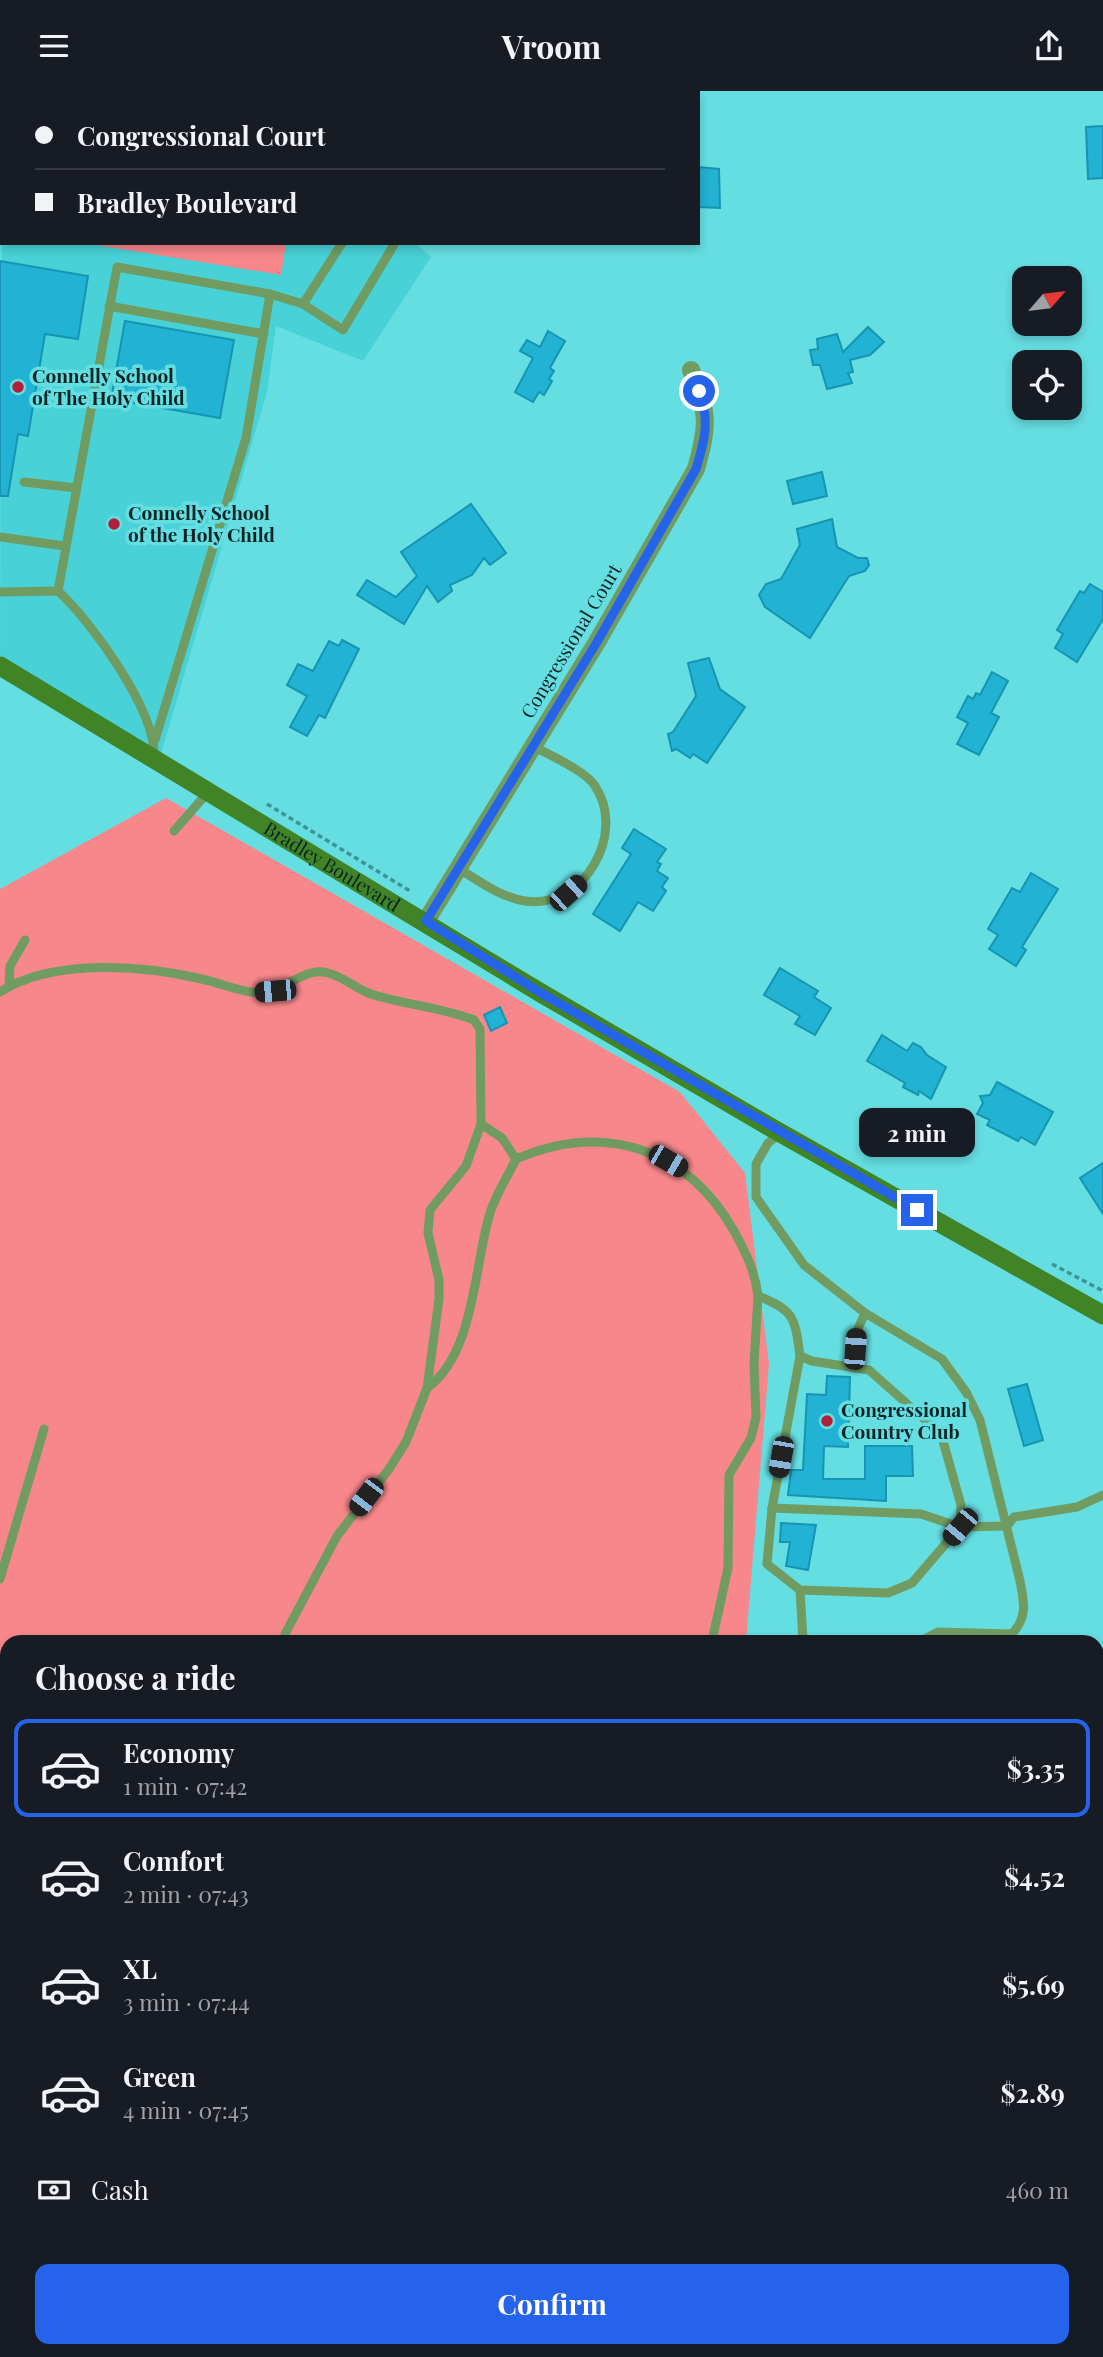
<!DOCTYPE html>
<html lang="en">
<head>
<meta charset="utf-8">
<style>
	:root { --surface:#171b24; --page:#242831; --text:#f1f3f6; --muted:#9ea1a6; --line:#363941; --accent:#2563eb }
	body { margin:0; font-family:"Playfair Display",serif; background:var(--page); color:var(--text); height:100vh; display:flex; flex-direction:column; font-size:26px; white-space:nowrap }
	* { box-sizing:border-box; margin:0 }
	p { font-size:23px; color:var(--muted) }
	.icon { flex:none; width:38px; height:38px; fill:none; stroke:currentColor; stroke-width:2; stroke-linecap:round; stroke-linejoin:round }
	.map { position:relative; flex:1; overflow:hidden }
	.panel { position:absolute; left:0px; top:1544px; width:1104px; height:723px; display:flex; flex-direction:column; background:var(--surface); border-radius:21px 21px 0 0; box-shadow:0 4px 10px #0003 }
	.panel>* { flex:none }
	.banner { position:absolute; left:0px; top:0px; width:700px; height:154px; box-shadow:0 4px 10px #0003; display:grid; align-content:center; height:154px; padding:0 35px; background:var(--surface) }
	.needle { width:46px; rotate:62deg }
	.controls { position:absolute; left:1012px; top:175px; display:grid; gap:14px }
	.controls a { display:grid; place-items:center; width:70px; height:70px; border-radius:14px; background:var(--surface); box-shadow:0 4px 10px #0003; font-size:35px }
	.end { position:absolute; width:32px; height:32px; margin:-16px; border:9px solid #2563eb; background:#fff; box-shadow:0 0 0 4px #fff }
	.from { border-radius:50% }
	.bubble { position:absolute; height:49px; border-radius:14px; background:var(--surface); box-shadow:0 4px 10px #0003; font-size:23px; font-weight:700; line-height:49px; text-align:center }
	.car { position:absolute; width:21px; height:42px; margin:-21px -10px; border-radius:9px; box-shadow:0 0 5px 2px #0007; background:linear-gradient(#222 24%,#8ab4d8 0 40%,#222 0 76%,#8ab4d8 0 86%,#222 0) }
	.banner b { display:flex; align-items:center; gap:24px; height:66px; font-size:26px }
	.banner b+b { border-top:2px solid var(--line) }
	.banner i { width:18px; height:18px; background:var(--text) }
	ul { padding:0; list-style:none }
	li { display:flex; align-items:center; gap:21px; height:98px; margin:0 14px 10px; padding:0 21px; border:4px solid transparent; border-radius:14px }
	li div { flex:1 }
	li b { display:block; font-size:26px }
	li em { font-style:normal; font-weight:700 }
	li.selected { border-color:var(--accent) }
	li>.icon { width:63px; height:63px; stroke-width:1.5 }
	h2 { padding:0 35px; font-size:32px; line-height:84px }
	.pay { display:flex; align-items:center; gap:18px; height:77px; padding:0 35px; font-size:26px }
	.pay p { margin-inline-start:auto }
	.cta { display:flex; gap:14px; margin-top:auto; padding:14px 35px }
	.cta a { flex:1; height:80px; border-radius:14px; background:var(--accent); color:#fff; font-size:28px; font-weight:700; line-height:80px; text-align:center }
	header { display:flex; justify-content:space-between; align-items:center; height:91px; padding:0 35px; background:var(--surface); font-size:32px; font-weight:700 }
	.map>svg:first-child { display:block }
	.built { fill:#48d2d7 }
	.green { fill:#f7878b }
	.building { fill:#22b2d3; stroke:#1595b2; stroke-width:2 }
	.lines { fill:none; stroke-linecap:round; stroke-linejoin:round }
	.path { stroke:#3f9295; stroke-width:3.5; stroke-dasharray:5 3.5; stroke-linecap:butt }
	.service { stroke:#709c62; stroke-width:9 }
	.minor { stroke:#709c62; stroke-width:18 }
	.secondary { stroke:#408427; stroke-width:19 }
	.route { stroke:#2563eb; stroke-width:9 }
	.poi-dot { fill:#b21f38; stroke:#65dee2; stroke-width:2.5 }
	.labels { text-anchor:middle; stroke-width:7; stroke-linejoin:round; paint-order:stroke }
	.poi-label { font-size:19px; font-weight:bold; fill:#072324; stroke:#65dee2; text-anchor:start }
	.street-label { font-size:19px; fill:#072324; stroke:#65dee2 }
</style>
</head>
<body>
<header><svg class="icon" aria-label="menu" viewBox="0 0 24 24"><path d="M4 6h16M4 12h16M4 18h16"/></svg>Vroom<svg class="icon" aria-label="share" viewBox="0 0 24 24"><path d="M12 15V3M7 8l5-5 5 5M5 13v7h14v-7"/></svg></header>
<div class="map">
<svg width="1103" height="2266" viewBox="0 0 1103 2266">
	<rect width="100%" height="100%" fill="#65dee2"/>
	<g class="built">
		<polygon points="26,0 186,0 199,2 25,2"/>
		<polygon points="2,40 2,152 415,152 431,166 363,270 276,235 267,301 161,663 0,565"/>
	</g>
	<g class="green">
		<polygon points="84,152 286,152 281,184"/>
		<polygon points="166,707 680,1001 745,1082 769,1273 746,1550 7,1550 7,2259 1097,2259 1097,1606 1103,1606 1103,2266 0,2266 0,798"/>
	</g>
	<g class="building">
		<polygon points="1103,35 1103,87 1088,88 1086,36"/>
		<polygon points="698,76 719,78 720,117 698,116"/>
		<polygon points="0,170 88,185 78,248 45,243 28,345 18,343 8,405 0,405"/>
		<polygon points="125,230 234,249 220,327 111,308"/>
		<polygon points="868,236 884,251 870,264 850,269 853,281 848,282 852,292 827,298 820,274 813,274 810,259 818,258 817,248 837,243 843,261"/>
		<polygon points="548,240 565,250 550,277 554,280 549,288 552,290 544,304 539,301 533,311 515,301 533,267 520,260 527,249 540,256"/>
		<polygon points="822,381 827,405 793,413 787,390"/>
		<polygon points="471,413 506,462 490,474 484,467 472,484 450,494 452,500 438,511 427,495 404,533 357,504 367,489 396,506 417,485 401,461"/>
		<polygon points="832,428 837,456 858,467 867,467 869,474 865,480 849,485 810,547 765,516 759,504 766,493 781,488 800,454 797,438"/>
		<polygon points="1090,493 1103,501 1103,528 1077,571 1055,557 1063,543 1057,539 1080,500 1084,502"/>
		<polygon points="342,549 359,558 325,627 319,624 307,645 290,636 307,605 287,594 298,573 313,580 329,550 339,555"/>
		<polygon points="709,567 720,598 745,616 707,672 693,663 690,667 676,658 672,660 668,643 673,641 696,605 688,572"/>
		<polygon points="992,581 1008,590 991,622 999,626 979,664 957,653 968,632 957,626 968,605 973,608 976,602 980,604"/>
		<polygon points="634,738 666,758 657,771 661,773 657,780 668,787 662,796 666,800 653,820 638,811 620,840 593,823 631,763 622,757"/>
		<polygon points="1031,782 1058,798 1022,856 1026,859 1016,875 989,858 998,844 988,838 1012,797 1020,801"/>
		<polygon points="780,877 818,900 814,906 831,917 815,944 795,933 800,925 764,904"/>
		<polygon points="500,916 507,932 491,940 484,924"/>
		<polygon points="882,944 907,960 913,952 921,956 927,964 946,976 931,1008 919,1000 918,1004 903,996 905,992 867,970"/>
		<polygon points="997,991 1053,1021 1035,1054 1021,1046 1018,1050 987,1034 990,1029 977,1023 983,1012 980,1005 990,1004"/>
		<polygon points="1103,1072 1103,1123 1080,1087"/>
		<polygon points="827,1285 850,1286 848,1356 824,1355 823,1388 865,1388 865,1355 912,1355 913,1385 886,1385 886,1410 788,1404 791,1379 803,1379 807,1303 826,1304"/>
		<polygon points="1027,1293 1043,1349 1024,1355 1008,1298"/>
		<polygon points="781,1432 816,1434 808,1479 786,1475 790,1451 780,1451"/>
	</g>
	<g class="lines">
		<g class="path">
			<polyline points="267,713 410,800"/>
			<polyline points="1052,1173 1103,1200"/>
		</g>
		<g class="service">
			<polyline points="270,203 303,213 343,239 395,152"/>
			<polyline points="303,213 342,152"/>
			<polyline points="109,215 264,243"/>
			<polyline points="24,391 76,397"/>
			<polyline points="0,446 65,455"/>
			<polyline points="58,500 117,176 270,203 246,347 155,649"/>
			<path d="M 0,501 L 58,500 C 92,531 157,621 154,667"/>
			<polyline points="174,740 209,700"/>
			<path d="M 458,777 C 479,790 500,806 525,810 C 584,819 627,742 595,695 C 586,680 549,664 533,655"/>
			<polyline points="9,895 10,875 25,849"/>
			<path d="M 0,901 C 53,867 143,874 202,888 C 220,892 240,901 259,902 C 284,902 303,875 328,882 C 344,886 356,898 371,903 C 405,914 441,916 474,929 L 480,938 L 481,1033 L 502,1047 L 516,1068 C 604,1030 687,1057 734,1140 C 746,1162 755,1180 758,1205 C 795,1219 795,1228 800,1265"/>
			<path d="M 781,1042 L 768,1052 L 756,1073 L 756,1106 L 804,1174 L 865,1222 L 942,1268 L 966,1301 L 980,1329 L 1020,1490 C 1024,1512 1028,1525 1012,1543 L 938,1541 L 921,1550"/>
			<polygon points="800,1265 812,1270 869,1279 941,1343 961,1414 960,1436 912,1492 888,1502 800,1499 767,1473 772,1417"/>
			<polyline points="854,1277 857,1240 865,1222"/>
			<path d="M 427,1297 C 475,1263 474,1174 490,1122 C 496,1103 508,1085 516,1068"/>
			<polyline points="772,1417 921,1423 960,1436 1007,1435 1014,1426 1077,1416 1103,1404"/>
			<polyline points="0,1488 44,1338"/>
			<polyline points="800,1499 803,1550"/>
			<polyline points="285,1550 285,1543 337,1445 389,1378 406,1351 427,1297 439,1208 439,1189 428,1142 430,1119 466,1075 481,1033"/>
			<polyline points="712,1550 728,1477 729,1384 751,1347 756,1326 754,1273 758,1205"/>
			<polyline points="0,1967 7,1983"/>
			<polyline points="0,2066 3,2067 0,2086"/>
			<polyline points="3,2067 7,2048"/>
			<polyline points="629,2266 632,2259"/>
			<polyline points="655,2266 658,2259"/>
		</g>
		<path class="minor" d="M 426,830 L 597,551 L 696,378 C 709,331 708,324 691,279"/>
		<path class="secondary" id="s1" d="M 0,575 L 541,902 L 777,1040 L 1103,1224"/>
	</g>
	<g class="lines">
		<path class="route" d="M 699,300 C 710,329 705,348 696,378 L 597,551 L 426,830 L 541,902 L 917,1119"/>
	</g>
	<g class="poi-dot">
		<circle cx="18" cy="296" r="7"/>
		<circle cx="114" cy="433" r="7"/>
		<circle cx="827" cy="1330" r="7"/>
	</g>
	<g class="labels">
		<g class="poi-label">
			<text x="32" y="292">Connelly School<tspan x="32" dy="22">of The Holy Child</tspan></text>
			<text x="128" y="429">Connelly School<tspan x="128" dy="22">of the Holy Child</tspan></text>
			<text x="841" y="1326">Congressional<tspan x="841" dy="22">Country Club</tspan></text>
		</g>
		<g class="street-label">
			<text transform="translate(571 550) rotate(-59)" y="7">Congressional Court</text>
			<text dy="7" stroke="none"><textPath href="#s1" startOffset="388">Bradley Boulevard</textPath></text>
		</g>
	</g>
</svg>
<div class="controls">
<a><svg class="needle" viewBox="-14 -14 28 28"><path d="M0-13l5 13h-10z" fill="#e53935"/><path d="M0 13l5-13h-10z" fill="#9ea1a6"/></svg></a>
<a><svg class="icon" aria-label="locate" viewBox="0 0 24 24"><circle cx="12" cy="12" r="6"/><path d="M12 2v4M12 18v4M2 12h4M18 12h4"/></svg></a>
</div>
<i class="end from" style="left:699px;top:300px"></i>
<i class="end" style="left:917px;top:1119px"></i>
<div class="bubble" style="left:859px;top:1017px;width:116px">2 min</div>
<i class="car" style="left:568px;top:802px;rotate:48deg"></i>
<i class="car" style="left:275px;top:900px;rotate:265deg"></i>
<i class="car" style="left:668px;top:1070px;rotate:120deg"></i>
<i class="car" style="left:855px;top:1258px;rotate:4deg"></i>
<i class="car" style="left:781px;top:1366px;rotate:190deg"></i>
<i class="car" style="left:366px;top:1406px;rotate:217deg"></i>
<i class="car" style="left:960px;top:1436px;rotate:220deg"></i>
<div class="banner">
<b><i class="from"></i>Congressional Court</b>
<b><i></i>Bradley Boulevard</b>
</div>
<section class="panel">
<h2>Choose a ride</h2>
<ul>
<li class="selected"><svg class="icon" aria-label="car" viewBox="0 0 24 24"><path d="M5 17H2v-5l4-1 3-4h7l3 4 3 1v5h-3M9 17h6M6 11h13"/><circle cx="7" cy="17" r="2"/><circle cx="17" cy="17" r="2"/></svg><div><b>Economy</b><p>1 min · 07:42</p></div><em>$3.35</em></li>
<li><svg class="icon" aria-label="car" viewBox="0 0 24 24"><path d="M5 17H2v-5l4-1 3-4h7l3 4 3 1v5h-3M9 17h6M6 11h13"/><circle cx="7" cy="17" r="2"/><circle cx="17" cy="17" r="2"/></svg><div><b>Comfort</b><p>2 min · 07:43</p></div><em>$4.52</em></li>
<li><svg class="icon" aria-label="car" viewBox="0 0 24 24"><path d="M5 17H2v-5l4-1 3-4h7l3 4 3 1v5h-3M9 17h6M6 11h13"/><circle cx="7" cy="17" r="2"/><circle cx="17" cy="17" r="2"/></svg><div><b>XL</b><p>3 min · 07:44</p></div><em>$5.69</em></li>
<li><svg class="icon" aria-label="car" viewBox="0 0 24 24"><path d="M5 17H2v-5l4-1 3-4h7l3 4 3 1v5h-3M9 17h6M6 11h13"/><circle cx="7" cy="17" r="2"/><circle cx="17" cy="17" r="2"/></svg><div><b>Green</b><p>4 min · 07:45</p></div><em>$2.89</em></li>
</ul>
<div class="pay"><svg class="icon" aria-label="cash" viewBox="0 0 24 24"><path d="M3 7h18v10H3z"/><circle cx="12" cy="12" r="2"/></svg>Cash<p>460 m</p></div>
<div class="cta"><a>Confirm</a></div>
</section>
</div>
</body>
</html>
